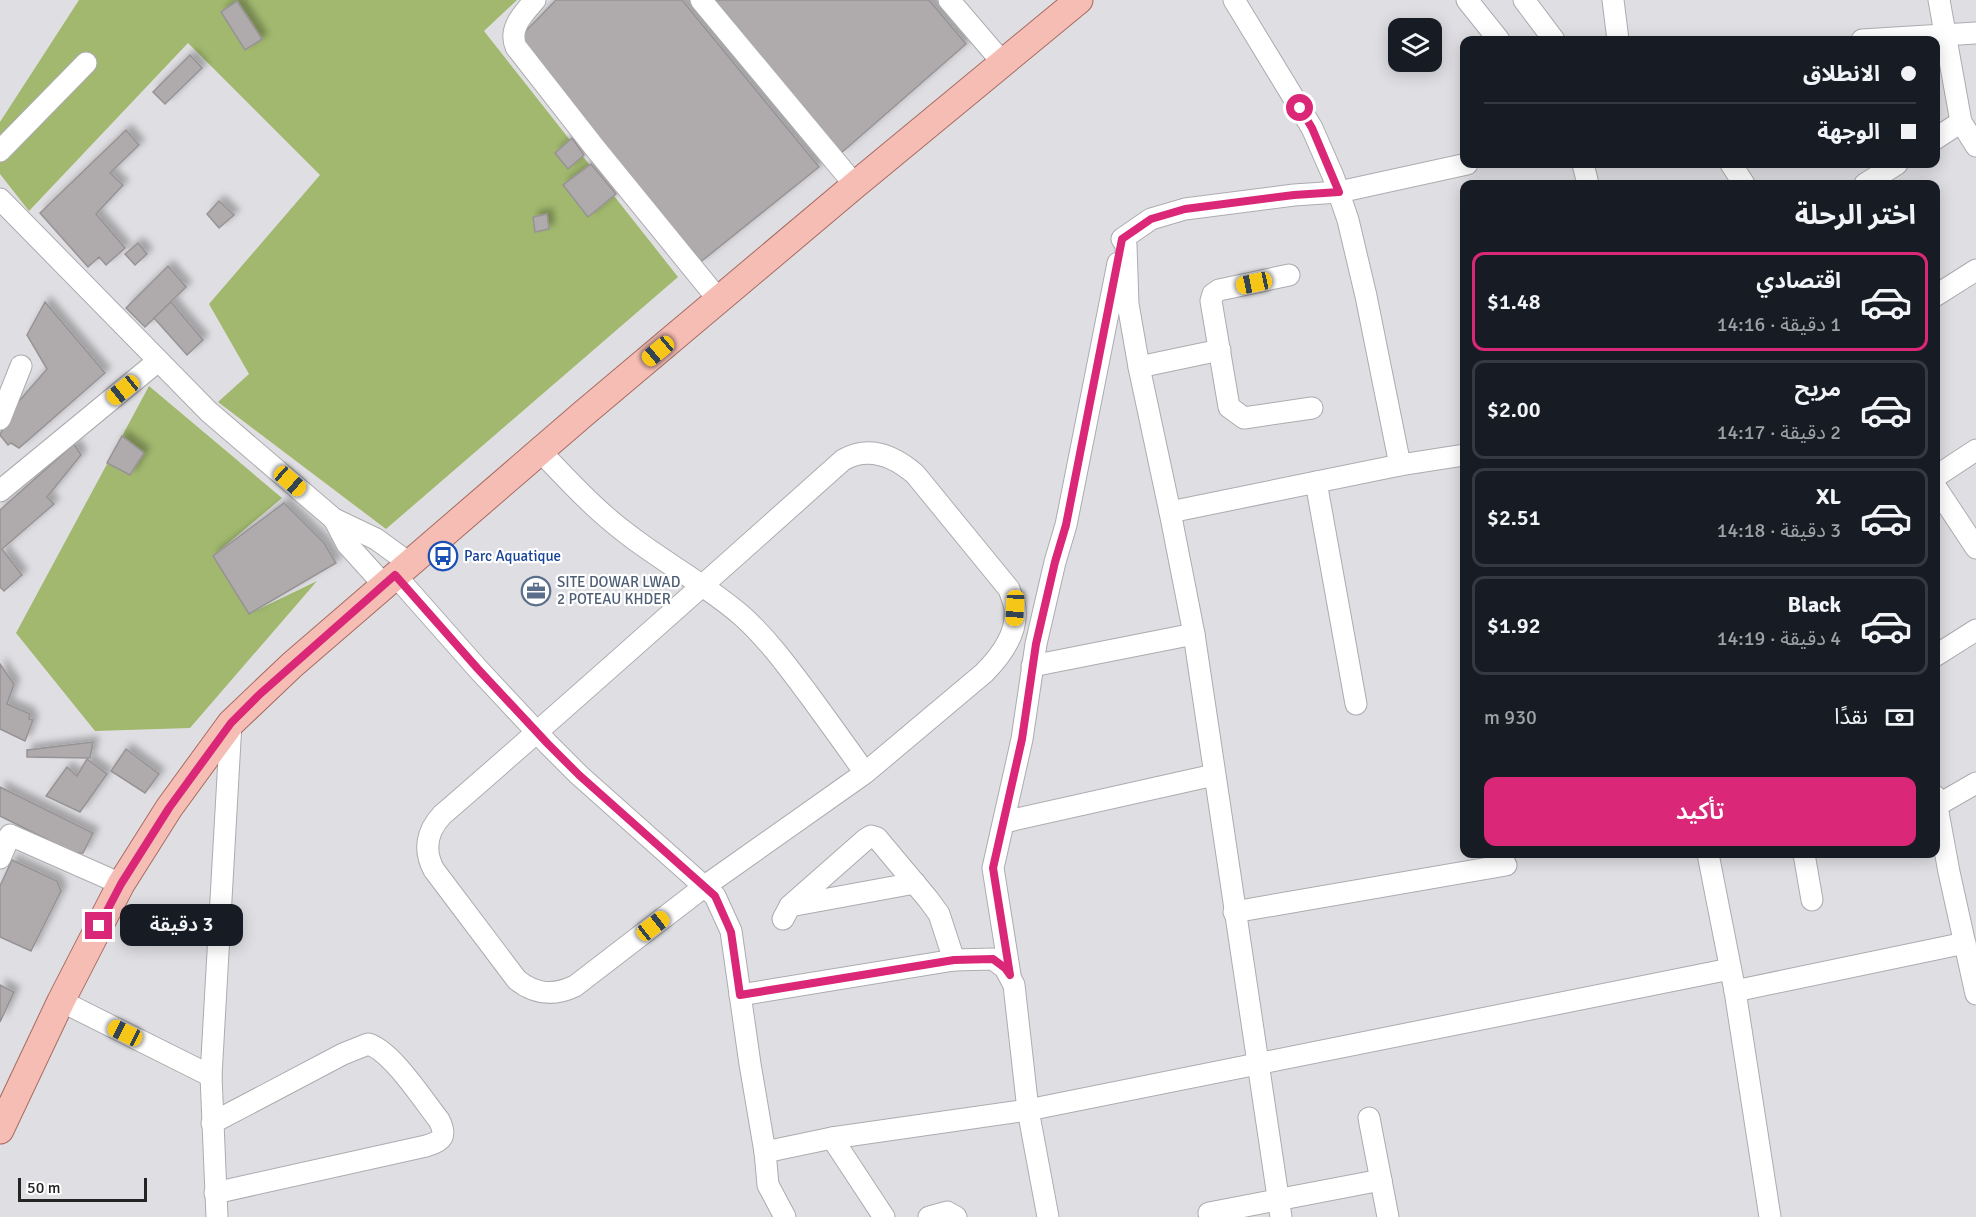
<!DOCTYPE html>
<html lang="ar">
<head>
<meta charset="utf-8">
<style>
	:root { --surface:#171b24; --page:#242831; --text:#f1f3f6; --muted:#9ea1a6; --line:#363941; --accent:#db2777 }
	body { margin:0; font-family:Signika,"Noto Sans Arabic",sans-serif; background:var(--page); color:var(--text); direction:rtl; height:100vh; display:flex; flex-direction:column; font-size:22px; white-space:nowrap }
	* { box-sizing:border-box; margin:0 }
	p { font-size:20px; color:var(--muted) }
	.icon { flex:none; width:33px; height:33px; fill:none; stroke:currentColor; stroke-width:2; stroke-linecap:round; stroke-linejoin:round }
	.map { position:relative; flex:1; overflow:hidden; direction:ltr }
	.details { position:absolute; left:1460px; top:180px; width:480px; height:678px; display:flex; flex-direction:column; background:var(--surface); border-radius:12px; box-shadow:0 3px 15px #0003; direction:rtl }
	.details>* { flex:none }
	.banner { position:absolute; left:1460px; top:36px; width:480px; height:132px; border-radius:12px; box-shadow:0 3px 15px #0003; direction:rtl; display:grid; align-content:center; height:132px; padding:0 24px; background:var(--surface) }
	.buttons { position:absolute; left:1388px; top:18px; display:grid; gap:12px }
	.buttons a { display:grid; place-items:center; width:54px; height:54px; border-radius:12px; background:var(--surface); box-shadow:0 3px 15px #0003; font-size:30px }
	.scale { position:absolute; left:18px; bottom:15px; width:129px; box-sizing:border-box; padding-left:6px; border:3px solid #242425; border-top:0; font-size:16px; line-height:21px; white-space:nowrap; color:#242425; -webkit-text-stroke:4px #fff; paint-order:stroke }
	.end { position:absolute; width:27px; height:27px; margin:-14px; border:8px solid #db2777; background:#fff; box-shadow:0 0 0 3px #fff }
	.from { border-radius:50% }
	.bubble { position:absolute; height:42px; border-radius:12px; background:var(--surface); box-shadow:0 3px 15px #0003; font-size:20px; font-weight:600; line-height:42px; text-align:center; direction:rtl }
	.car { position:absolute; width:18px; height:36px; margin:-18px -9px; border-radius:8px; box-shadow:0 0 4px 2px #0007; background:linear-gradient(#f5c518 24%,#345 0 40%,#f5c518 0 76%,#345 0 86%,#f5c518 0) }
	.banner b { display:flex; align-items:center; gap:21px; height:57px; font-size:22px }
	.banner b+b { border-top:2px solid var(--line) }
	.banner i { width:15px; height:15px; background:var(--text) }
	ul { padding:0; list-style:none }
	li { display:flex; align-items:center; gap:18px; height:99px; margin:0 12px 9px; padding:0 12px; border:3px solid var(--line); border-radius:12px }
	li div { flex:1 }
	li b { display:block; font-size:22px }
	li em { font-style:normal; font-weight:600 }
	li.active { border-color:var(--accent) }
	li>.icon { width:54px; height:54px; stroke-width:1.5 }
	h2 { padding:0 24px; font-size:27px; line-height:72px }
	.pay { display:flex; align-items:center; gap:15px; height:66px; padding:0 24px; font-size:22px }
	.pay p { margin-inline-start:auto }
	.primary-button { display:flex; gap:12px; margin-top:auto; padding:12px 24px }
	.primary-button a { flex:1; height:69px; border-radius:12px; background:var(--accent); color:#fff; font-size:24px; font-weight:600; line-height:69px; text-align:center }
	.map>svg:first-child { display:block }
	.green { fill:#a1b86e }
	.building { fill:#afabad; stroke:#979395; stroke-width:1.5; filter:url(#shadow) }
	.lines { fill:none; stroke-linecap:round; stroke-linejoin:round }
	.minor-casing { stroke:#acacb0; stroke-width:23 }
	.major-casing { stroke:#a76b61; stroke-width:29 }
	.minor { stroke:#fff; stroke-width:21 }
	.major { stroke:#f5bdb4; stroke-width:27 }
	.route { stroke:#db2777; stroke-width:8 }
	.labels { text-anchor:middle; stroke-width:4.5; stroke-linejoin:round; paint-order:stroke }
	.transit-label { font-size:15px; fill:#164399; stroke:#fff; text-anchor:start }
	.service-label { font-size:15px; fill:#4e5e75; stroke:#fff; text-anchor:start }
</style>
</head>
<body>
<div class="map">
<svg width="1976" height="1217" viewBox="0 0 1976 1217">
	<defs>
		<filter id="shadow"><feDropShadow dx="5.5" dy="-5.5" stdDeviation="3" flood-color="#0004"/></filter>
	</defs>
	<rect width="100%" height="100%" fill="#dfdfe3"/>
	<g class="green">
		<polygon points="79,0 517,0 484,31 678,277 386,529 218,402 249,374 209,304 320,175 188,43 29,211 0,174 0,122"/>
		<polygon points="149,386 282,498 213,556 249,614 317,581 190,728 95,731 16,633"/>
	</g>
	<g class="building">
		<polygon points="556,0 682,0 819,167 698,264 518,39"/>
		<polygon points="715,0 929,0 966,44 840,154"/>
		<polygon points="237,1 262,39 245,50 221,12"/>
		<polygon points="190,55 202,68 165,104 153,92"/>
		<polygon points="126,130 139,145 110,173 123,185 96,214 125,248 106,265 99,257 88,267 40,213"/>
		<polygon points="572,138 584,155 568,169 555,153"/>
		<polygon points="591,164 616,194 588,217 563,185"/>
		<polygon points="219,201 234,215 219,228 207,214"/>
		<polygon points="547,214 549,229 535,232 533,217"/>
		<polygon points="138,243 147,254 135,265 125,254"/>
		<polygon points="168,266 186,287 145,327 126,308"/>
		<polygon points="45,302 105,373 19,448 11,443 8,445 0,435 2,430 0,423 47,369 27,335"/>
		<polygon points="171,302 203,340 187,355 154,318"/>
		<polygon points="122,436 144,453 130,475 107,463"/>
		<polygon points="74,444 81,455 47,497 54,504 2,549 22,575 4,591 0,587 0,510"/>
		<polygon points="284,503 324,543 336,563 249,614 213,556"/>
		<polygon points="0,664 14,684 7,704 30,714 29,719 33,720 25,741 0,729"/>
		<polygon points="93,742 90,758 27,757 27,750"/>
		<polygon points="126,749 159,774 145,793 111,771"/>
		<polygon points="87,759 107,774 80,812 46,796 67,767 77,776"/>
		<polygon points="0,787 93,833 83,853 74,853 0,816"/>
		<polygon points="12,860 57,881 61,891 31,951 0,937 0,886"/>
		<polygon points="0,985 14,992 0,1022"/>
	</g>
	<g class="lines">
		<g class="minor-casing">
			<g id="minor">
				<path d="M 535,0 C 524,13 508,28 516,47 L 595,148 L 718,299"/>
				<polyline points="701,0 855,185"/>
				<polyline points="949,0 1003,63"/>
				<polyline points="1234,0 1312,128 1333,176 1348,220 1366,296 1400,465"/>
				<polyline points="1467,0 1499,40"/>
				<polyline points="1524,0 1554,40"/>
				<polyline points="1613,0 1618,40"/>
				<polyline points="1939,0 1961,122 1976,146"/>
				<polyline points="1862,40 1976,33"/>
				<polyline points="1935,139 1961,122"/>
				<polyline points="0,151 86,63"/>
				<polyline points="1583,164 1588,184"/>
				<polyline points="1731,164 1744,184"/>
				<polyline points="1865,184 1897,164"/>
				<polyline points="0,199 209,412 334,519 376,539 409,563"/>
				<polyline points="1289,275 1219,290 1213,294 1211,301 1229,407 1244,418 1312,408"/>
				<polyline points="1935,296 1976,270"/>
				<polyline points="1139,367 1220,350"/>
				<polyline points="0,419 21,366"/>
				<path d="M 540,451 C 567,479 594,509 626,533 C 663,562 705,584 741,615 C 767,638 788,667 809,695 C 828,721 847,747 865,773 L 705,886 L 575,986 C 554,996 536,995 517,980 L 434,870 C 423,850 427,831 442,815 C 577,698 710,579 843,460 C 869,445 894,456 915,474 L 1009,589 C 1011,595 1014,602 1015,608 C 1018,633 1001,656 984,673 L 865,773"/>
				<polyline points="1935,477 1976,450"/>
				<polyline points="1316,482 1356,704"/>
				<polyline points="1935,486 1976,548"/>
				<polyline points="0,491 158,361"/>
				<polyline points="1170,512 1400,465 1464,455"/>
				<polyline points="334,519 347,544 384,585"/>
				<polyline points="395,575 478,669 548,744 579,775 715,896 731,931 750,1064 765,1152 768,1185 785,1217"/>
				<polyline points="1935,656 1976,630"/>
				<polyline points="1032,666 1194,634"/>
				<polyline points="1935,796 1949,872 1976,994"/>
				<polyline points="1936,806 1976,783"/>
				<polyline points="1004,822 1214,775"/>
				<polyline points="1708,854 1735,991 1770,1217"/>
				<polyline points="1804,854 1812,900"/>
				<polyline points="0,858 10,835 121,884"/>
				<polyline points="790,906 915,883"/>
				<polyline points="1234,912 1506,865"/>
				<polyline points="783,919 790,906 866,839 871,836 877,838 928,899 939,914 954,960"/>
				<polyline points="1010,975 993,868 1022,739 1036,644 1055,562 1066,525 1118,263"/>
				<polyline points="1735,991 1965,943"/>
				<polyline points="740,995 954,960 993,959 1005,968 1014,985 1028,1110 1048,1217"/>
				<polyline points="61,1001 211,1076"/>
				<polyline points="1369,1118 1388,1217"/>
				<path d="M 212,1123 L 343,1054 L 368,1044 C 391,1050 423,1100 439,1120 C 447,1136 443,1141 426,1146 L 215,1193"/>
				<polyline points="832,1138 884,1217"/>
				<polyline points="765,1152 832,1138 1028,1110 1730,969"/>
				<polyline points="1209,1213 1381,1180"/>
				<polyline points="217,1217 211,1076 231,723"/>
				<polyline points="929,1217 947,1212 956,1217"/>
				<polyline points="1281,1217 1194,634 1170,512 1139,367 1128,304 1126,245 1122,239 1151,219 1185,209 1294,195 1339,192 1467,164"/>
			</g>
		</g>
		<g class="major-casing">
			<polyline id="major" points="0,1130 61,1001 121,884 169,808 231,723 292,665 583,414 855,185 1079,0"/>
		</g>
		<use href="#minor" class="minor"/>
		<use href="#major" class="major"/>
	</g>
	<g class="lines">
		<polyline class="route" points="99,926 121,884 169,808 231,723 260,694 395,575 478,669 548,744 579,775 715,896 731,932 740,995 954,960 993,959 1005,968 1010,975 993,868 1022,739 1036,644 1055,562 1066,525 1122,239 1151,219 1185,209 1294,195 1339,192 1312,128 1300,108"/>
	</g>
	<defs>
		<g id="bus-ring" transform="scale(1.5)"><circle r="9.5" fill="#fff" stroke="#1a4fb4" stroke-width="1.5"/><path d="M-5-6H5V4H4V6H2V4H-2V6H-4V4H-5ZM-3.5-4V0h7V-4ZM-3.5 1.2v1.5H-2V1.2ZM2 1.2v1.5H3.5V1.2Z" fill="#1a4fb4"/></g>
		<g id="office-ring" transform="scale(1.5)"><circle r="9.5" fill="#fff" stroke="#5c6f8a" stroke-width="1.5"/><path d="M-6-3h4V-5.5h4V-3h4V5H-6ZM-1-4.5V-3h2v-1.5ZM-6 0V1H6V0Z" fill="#5c6f8a"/></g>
	</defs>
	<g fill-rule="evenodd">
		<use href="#bus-ring" x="443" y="556"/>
		<use href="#office-ring" x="536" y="591"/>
	</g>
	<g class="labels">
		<g class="transit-label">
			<text x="464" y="561">Parc Aquatique</text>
		</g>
		<g class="service-label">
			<text x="557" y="587">SITE DOWAR LWAD<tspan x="557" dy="17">2 POTEAU KHDER</tspan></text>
		</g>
	</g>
</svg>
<div class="buttons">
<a><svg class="icon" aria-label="layers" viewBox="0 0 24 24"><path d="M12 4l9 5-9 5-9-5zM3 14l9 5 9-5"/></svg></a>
</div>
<div class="scale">50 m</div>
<i class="end from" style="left:1300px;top:108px"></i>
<i class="end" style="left:99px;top:926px"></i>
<div class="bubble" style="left:120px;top:904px;width:123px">3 دقيقة</div>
<i class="car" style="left:1254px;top:283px;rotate:258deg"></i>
<i class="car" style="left:658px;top:351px;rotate:230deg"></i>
<i class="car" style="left:123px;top:390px;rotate:231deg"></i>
<i class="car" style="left:290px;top:481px;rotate:131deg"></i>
<i class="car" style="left:1015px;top:608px;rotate:183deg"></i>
<i class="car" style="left:653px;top:926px;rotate:52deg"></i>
<i class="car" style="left:125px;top:1033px;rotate:296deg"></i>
<div class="banner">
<b><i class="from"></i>الانطلاق</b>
<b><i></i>الوجهة</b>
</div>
<section class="details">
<h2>اختر الرحلة</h2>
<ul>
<li class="active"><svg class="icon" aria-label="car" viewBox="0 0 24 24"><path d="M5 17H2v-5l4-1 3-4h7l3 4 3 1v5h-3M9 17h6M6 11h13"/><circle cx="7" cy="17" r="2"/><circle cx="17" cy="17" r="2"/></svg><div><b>اقتصادي</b><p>1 دقيقة · 14:16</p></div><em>$1.48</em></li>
<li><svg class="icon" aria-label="car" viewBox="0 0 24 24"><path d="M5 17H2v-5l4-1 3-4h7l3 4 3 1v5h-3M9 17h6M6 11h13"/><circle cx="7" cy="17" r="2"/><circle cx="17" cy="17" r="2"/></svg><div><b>مريح</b><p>2 دقيقة · 14:17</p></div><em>$2.00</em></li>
<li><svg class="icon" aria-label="car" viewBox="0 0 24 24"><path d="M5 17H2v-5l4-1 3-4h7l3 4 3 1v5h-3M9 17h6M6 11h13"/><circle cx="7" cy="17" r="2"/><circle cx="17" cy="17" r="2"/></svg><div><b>XL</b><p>3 دقيقة · 14:18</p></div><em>$2.51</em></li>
<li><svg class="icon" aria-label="car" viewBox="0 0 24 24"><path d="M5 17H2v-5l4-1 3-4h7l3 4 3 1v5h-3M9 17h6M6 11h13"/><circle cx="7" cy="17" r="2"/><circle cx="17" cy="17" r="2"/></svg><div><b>Black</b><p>4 دقيقة · 14:19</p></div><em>$1.92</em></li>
</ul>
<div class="pay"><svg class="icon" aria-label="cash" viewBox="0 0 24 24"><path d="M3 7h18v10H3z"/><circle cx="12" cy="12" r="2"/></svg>نقدًا<p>930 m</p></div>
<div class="primary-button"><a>تأكيد</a></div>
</section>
</div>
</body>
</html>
